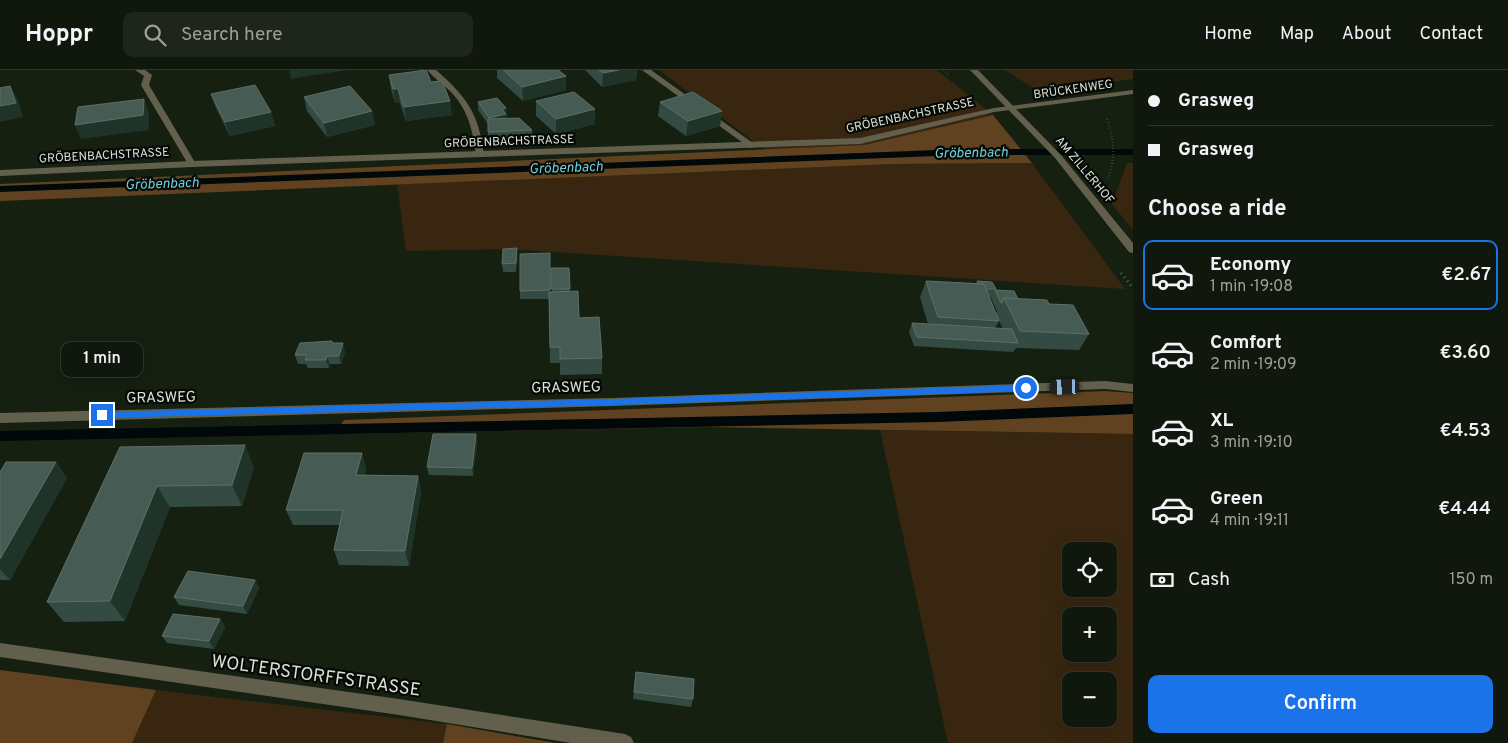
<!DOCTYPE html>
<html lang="en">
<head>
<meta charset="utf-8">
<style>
	:root { --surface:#10180d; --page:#1e251b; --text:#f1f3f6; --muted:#9ca09d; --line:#30372e; --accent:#1a73e8 }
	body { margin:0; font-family:Overpass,sans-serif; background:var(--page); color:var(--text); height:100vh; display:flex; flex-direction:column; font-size:19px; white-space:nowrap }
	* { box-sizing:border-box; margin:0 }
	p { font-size:16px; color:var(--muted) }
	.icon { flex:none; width:28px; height:28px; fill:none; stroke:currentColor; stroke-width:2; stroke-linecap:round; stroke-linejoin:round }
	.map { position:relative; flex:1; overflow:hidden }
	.panel { display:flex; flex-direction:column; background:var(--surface); width:375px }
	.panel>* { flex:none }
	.top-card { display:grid; align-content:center; height:110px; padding:0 15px; background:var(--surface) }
	.buttons { position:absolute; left:1062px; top:472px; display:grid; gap:10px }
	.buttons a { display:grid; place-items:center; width:55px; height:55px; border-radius:10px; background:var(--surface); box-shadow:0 5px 20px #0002,0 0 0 1px var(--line); font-size:25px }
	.end { position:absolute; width:22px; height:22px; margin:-11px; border:6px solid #1a73e8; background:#fff; box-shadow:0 0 0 2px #fff }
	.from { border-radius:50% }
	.bubble { position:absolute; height:35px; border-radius:10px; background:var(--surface); box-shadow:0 5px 20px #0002,0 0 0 1px var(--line); font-size:16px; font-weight:600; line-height:35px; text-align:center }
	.car { position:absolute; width:15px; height:30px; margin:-15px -8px; border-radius:6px; box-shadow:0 0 4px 1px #0007; background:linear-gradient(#222 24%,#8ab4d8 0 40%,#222 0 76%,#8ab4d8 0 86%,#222 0) }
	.top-card b { display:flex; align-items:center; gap:18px; height:48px; font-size:19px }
	.top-card b+b { border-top:1px solid var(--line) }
	.top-card i { width:12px; height:12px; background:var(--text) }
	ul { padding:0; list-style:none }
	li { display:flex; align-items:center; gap:15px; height:70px; margin:0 10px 8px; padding:0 5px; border:2px solid transparent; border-radius:10px }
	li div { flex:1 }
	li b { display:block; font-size:19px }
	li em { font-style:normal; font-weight:600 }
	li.on { border-color:var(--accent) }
	li>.icon { width:45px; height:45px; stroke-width:1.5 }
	h2 { padding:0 15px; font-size:22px; line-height:60px }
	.pay { display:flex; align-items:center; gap:12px; height:55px; padding:0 15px; font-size:19px }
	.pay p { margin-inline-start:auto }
	.action { display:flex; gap:10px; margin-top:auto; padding:10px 15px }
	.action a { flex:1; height:58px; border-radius:10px; background:var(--accent); color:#fff; font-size:20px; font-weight:600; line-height:58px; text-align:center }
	header { display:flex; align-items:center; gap:30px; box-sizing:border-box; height:70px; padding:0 25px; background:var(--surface); border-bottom:1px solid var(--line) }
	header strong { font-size:24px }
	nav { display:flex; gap:28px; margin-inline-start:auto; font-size:18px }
	.search { width:350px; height:45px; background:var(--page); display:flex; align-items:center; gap:12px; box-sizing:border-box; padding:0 18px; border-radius:10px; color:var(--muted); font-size:19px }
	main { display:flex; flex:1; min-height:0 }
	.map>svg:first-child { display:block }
	.green { fill:#382610; fill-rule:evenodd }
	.forest { fill:#604220 }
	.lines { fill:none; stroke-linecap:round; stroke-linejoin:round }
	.stream { fill:#00080a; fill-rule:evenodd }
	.path-far1 { stroke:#596356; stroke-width:2; stroke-dasharray:0.5 2.5; stroke-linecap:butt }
	.path { stroke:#596356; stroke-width:3; stroke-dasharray:1 4; stroke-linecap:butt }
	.service { fill:#62604d; fill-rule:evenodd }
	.minor { fill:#62604d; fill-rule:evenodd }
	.tertiary { fill:#62604d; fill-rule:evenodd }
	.wall { fill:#344b43; fill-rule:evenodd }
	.shaded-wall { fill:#203328 }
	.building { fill:#465b53; stroke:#5d7067 }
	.route { fill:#1a73e8 }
	.labels { text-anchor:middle; stroke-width:4.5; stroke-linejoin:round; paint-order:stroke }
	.far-street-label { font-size:12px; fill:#d9e1d6; stroke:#050804 }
	.far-water-label { font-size:14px; font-style:italic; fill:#6ed1dc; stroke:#050804 }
	.street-label { font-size:15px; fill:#d9e1d6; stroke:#050804 }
	.near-street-label { font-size:18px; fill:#d9e1d6; stroke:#050804 }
</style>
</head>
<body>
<header>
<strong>Hoppr</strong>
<div class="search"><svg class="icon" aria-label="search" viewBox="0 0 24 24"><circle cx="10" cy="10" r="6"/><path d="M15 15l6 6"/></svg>Search here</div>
<nav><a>Home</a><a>Map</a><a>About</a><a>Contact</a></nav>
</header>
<main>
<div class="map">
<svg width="1133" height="673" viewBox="0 0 1133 673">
	<rect width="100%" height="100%" fill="#152011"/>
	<g class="green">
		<polygon points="659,0 937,0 993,45 864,75 765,80"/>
		<polygon points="1005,0 1133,0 1133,9 1038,21"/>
		<polygon points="1032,93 1125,219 508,179 406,181 397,114 892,94"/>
		<polygon points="1127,93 1133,93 1133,160 1112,134"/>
		<path d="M 880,360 L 1133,364 L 1133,673 L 948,673 ZM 1071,481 L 1109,481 L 1109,519 L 1071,519 ZM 1071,546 L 1109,546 L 1109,584 L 1071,584 ZM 1071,611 L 1109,611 L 1109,649 L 1071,649 Z"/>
		<polygon points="156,620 447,654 443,673 132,673"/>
	</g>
	<g class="forest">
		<polygon points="993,45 1032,93 892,94 0,131 0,114 864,75"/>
		<polygon points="1105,321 1133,323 1133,364 707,357 334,364 344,350"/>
		<polygon points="0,600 156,620 132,673 0,673"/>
		<polygon points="447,654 556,673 443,673"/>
	</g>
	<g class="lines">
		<g class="stream">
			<polygon points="963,79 1133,79 1133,85 963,85 0,122 0,116"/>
			<polygon points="1133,334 1133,344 937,352 0,371 0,361 937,342"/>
		</g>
		<g class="path-far1">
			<polyline points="943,0 949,5"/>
			<path d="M 1107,49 C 1114,70 1116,87 1108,108"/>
		</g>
		<polyline class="path" points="1121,203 1133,218"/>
		<g class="service">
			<polygon points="135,0 145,0 152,5 149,15 196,94 195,96 192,97 188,94 141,15 144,6"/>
			<path d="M 427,0 L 436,0 C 467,27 479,44 484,85 L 483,87 L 476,85 C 473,61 468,39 450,21 C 443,14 434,8 427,0 Z"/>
			<polygon points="642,0 651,0 757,76 750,78"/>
		</g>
		<g class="minor">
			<polygon points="1133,20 1133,24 994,42 860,74 192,97 0,106 0,100 192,91 860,68 994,38"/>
			<polygon points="1105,311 1133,314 1133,322 1105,319 613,336 0,353 0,343 613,328"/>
			<polygon points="0,573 399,629 625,664 631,667 634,673 571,673 399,645 0,587"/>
		</g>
		<polygon class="tertiary" points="970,0 978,0 1061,85 1133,173 1133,183 1129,182 1055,88"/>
	</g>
	<g class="wall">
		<polygon points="497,0 558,0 566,6 566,20 523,31 497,8"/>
		<polygon points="585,0 637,0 636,10 602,17"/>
		<polygon points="389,5 431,12 452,45 406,51 400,33 395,33 391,19"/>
		<polygon points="211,24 271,42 275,56 230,66 216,38"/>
		<polygon points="304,27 372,41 375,55 327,67 307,41"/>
		<polygon points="536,31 595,39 595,54 556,64 536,46"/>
		<polygon points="478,32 506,38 507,48 532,60 533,68 488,70 488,54 478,40"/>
		<polygon points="660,32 722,41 720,56 686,66 658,46"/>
		<polygon points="550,183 550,222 552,222 551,198 569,198 570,221 579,248 602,288 602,304 560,305 560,293 550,293 549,229 520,229 520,221"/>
		<polygon points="517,187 516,202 503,202 502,194"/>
		<path d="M 926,211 L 976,214 L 977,211 L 996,219 L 995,220 L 1018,229 L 1049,234 L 1089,264 L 1079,280 L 1016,278 L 1013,282 L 914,276 L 909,262 L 912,253 L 928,254 L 920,227 ZM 989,227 L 991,227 L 991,228 L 997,241 L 996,244 L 1003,259 L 995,258 L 999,251 Z"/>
		<polygon points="333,273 345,282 341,294 330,294 329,298 308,298 306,294 298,294 295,285"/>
		<polygon points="476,364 477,373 473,406 429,405 427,397"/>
		<polygon points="120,377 254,397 242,436 170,437 125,551 64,552 47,532"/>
		<polygon points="362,383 366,399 365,405 418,406 421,422 409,496 339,495 334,480 340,455 293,455 286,440"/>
		<polygon points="56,392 67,408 10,510 0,510 0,402"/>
		<polygon points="255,510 259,518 247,544 179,535 174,527"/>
		<polygon points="220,549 225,557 214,579 167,573 162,566"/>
		<polygon points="636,602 693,629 691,637 633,629"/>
	</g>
	<g class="shaded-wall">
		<polygon points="289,0 347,0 291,9"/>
		<polygon points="619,0 637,0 636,10 602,17 603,3"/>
		<polygon points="566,6 566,20 523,31 522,17"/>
		<polygon points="10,16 18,30 23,47 0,52 0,36"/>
		<polygon points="393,19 398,19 400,33 395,33"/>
		<polygon points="144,29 149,43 149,60 81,69 75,55"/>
		<polygon points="450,31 452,45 406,51 404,37"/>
		<polygon points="506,38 507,51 489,55 489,48 502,39"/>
		<polygon points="595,39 595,54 556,64 556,49"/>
		<polygon points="372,41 375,55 327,67 324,53"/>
		<polygon points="722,41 720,56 686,66 688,51"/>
		<polygon points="271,42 275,56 230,66 225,52"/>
		<polygon points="343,273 345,282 341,294 339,286"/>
		<polygon points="327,286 330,294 329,298 326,290"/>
		<polygon points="476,364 477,373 473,406 472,398"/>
		<polygon points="245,375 254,397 242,436 232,415"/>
		<polygon points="362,383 366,399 361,421 356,405"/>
		<polygon points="56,392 67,408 10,510 0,499 0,489"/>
		<polygon points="418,406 421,422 409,496 405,481"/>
		<polygon points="157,416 170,437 125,551 110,531"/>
		<polygon points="255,510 259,518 247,544 243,536"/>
		<polygon points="220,549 225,557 214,579 209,571"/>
	</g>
	<g class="building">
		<polygon points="426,0 431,12 442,11 450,31 404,37 398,19 393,19 389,5"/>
		<polygon points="503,0 558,0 566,6 522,17"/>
		<polygon points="599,0 619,0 603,3"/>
		<polygon points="255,15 271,42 225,52 211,24"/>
		<polygon points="10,16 16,33 0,36 0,18"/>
		<polygon points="350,16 372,41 324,53 304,27"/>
		<polygon points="574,22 595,39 556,49 536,31"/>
		<polygon points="693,22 722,41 688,51 660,32"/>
		<polygon points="497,28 506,38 502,39 506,44 489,48 478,32"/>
		<polygon points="144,29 143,45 75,55 78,37"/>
		<polygon points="519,48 532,60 488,62 488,49"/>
		<polygon points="517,178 516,193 502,194 503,179"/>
		<polygon points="550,183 550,220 520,221 520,184"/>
		<polygon points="551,198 569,198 570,219 551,219"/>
		<polygon points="926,211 984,214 999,251 938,247"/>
		<polygon points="977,211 992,212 996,219 986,219 984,214 979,214"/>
		<polygon points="995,220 1014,221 1018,229 1004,228 1002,233 1001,233"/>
		<polygon points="578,221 579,248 599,247 602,288 560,289 560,277 550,277 549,222"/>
		<polygon points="1004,228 1047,230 1049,234 1073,235 1089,264 1020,261"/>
		<polygon points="912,253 1012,259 1018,273 917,267"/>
		<polygon points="332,271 332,273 343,273 339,286 327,286 326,290 305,290 307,285 295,285 300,273"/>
		<polygon points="433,364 476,364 472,398 427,397"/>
		<polygon points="245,375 232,415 157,416 110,531 47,532 120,377"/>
		<polygon points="304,383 362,383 356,405 418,406 405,481 334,480 343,440 286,440"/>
		<polygon points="6,392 56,392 0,489 0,402"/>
		<polygon points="188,501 255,510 243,536 174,527"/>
		<polygon points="173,544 220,549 209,571 162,566"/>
		<polygon points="636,602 694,609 693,629 634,622"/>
	</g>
	<polygon class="route" points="1026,315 1030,318 1026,321 613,335 102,348 98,345 102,342 613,329"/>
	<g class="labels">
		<g class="far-street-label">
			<text transform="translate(1073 19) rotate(-8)" y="4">BRÜCKENWEG</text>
			<text transform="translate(910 45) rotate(-12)" y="4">GRÖBENBACHSTRASSE</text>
			<text transform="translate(509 71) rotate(-2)" y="4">GRÖBENBACHSTRASSE</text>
			<text transform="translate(104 85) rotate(-3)" y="4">GRÖBENBACHSTRASSE</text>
			<text transform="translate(1085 100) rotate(50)" y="4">AM ZILLERHOF</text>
		</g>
		<g class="far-water-label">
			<text transform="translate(971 82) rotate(-1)" y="5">Gröbenbach</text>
			<text transform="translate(566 97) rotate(-2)" y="5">Gröbenbach</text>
			<text transform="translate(162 113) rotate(-2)" y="5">Gröbenbach</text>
		</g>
		<g class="street-label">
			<text transform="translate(566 317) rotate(-1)" y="5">GRASWEG</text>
			<text transform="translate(161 327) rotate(-1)" y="5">GRASWEG</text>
		</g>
		<g class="near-street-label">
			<text transform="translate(316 605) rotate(8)" y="6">WOLTERSTORFFSTRASSE</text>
		</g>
	</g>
</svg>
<div class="buttons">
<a><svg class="icon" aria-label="locate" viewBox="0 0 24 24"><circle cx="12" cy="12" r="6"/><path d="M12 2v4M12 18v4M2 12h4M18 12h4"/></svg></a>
<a>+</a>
<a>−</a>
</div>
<i class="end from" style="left:1026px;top:318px"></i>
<i class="end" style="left:102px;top:345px"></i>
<div class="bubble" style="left:61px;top:272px;width:82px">1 min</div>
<i class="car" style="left:1065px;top:317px;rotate:268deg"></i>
</div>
<section class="panel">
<div class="top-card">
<b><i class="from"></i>Grasweg</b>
<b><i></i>Grasweg</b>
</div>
<h2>Choose a ride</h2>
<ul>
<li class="on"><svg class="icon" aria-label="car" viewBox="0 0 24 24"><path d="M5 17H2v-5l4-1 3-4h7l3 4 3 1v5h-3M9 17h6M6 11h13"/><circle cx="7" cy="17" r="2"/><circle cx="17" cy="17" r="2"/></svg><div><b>Economy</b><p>1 min · 19:08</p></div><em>€2.67</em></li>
<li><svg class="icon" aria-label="car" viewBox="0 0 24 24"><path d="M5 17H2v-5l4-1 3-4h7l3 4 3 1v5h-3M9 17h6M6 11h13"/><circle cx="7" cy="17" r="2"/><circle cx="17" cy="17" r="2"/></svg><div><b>Comfort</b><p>2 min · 19:09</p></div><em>€3.60</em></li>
<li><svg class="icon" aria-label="car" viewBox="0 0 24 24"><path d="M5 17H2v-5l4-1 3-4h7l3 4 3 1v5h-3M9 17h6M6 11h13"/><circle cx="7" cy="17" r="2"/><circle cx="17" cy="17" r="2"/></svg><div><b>XL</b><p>3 min · 19:10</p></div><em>€4.53</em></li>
<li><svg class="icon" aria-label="car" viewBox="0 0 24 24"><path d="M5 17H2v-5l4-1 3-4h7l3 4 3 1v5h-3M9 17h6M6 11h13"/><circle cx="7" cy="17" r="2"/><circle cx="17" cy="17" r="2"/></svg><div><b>Green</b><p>4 min · 19:11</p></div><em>€4.44</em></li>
</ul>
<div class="pay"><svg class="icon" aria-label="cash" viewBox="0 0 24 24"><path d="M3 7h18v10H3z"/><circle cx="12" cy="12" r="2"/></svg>Cash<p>150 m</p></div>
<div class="action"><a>Confirm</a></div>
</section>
</main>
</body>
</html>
